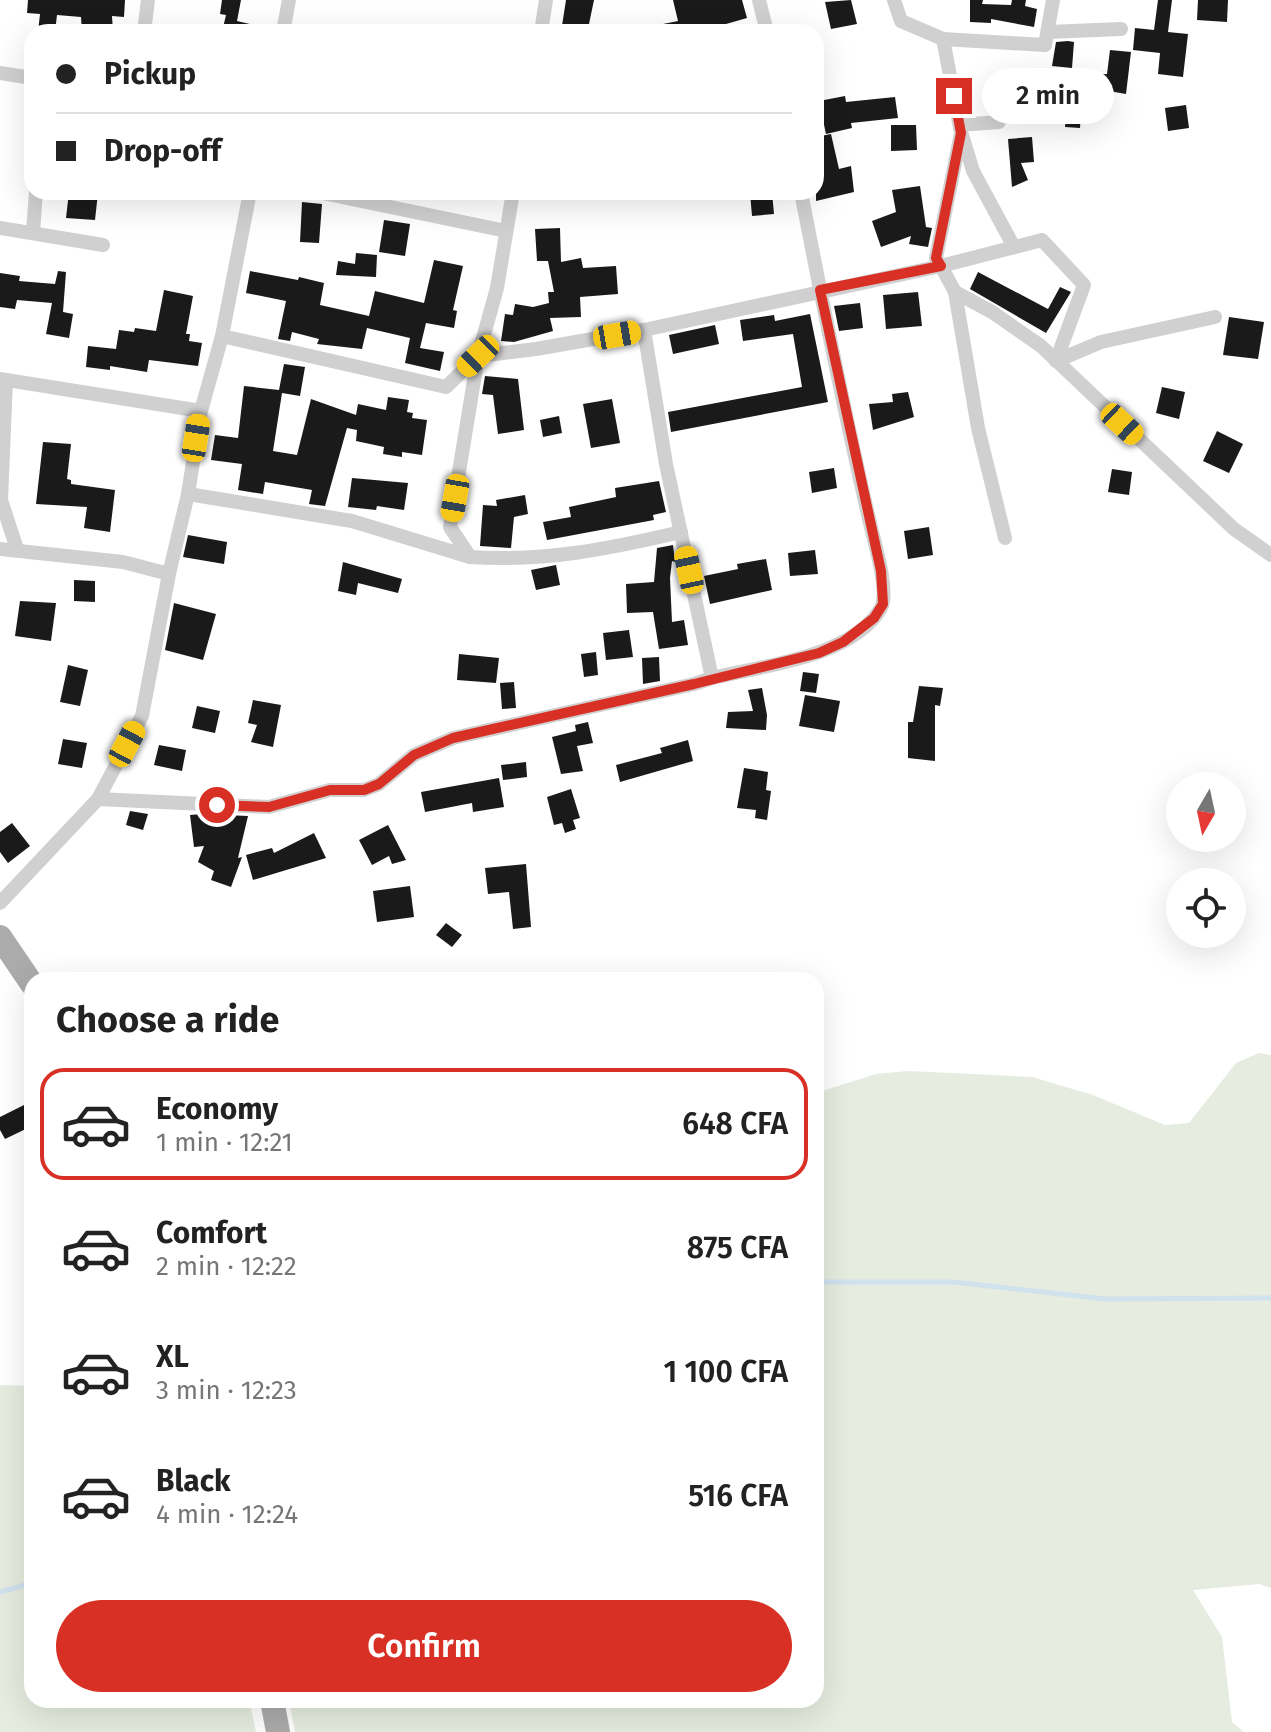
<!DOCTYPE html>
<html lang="en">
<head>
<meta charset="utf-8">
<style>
	:root { --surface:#fff; --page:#f6f6f6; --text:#222; --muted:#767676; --line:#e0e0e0; --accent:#d93025 }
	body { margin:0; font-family:"Fira Sans",sans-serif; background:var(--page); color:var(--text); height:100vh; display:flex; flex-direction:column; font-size:30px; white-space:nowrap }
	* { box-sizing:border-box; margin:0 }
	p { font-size:26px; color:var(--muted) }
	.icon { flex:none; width:44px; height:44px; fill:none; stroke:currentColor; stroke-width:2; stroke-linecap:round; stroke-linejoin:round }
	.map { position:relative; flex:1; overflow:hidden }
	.drawer { position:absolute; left:24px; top:972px; width:800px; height:736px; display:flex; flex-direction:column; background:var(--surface); border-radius:24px; box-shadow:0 8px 32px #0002 }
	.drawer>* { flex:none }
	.guide { position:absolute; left:24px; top:24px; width:800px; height:176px; border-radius:24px; box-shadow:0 8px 32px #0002; display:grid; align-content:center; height:176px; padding:0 32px; background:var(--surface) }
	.needle { width:52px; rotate:189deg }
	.controls { position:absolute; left:1166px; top:772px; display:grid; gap:16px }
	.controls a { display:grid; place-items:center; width:80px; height:80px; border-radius:50%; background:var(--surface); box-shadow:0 8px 32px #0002; font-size:40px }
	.end { position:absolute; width:36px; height:36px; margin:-18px; border:10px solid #d93025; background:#fff; box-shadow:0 0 0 4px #fff }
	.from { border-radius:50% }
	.bubble { position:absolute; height:56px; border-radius:28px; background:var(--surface); box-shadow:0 8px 32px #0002; font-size:26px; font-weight:600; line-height:56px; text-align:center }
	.car { position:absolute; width:24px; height:48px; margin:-24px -12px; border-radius:10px; box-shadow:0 0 6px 2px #0007; background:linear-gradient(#f5c518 24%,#345 0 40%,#f5c518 0 76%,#345 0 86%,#f5c518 0) }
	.guide b { display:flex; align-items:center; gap:28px; height:76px; font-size:30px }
	.guide b+b { border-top:2px solid var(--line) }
	.guide i { width:20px; height:20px; background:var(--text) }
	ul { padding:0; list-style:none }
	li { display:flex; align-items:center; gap:24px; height:112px; margin:0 16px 12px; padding:0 16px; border:4px solid transparent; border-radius:24px }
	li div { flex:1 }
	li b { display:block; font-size:30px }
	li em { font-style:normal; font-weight:600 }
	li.selected { border-color:var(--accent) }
	li>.icon { width:72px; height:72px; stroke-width:1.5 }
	h2 { padding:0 32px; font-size:36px; line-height:96px }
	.button { display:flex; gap:16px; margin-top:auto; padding:16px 32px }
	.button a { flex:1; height:92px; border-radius:48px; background:var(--accent); color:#fff; font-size:32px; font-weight:600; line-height:92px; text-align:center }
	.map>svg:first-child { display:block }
	.green { fill:#e6ecdf }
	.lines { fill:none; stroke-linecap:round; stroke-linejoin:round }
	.stream { stroke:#cfe2ee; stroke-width:5 }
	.building { fill:#1a1a1a }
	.street { stroke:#d0d0d0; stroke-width:14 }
	.primary { stroke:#ababab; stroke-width:24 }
	.route { stroke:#d93025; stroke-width:10 }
</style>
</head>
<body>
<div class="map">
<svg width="1271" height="1732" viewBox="0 0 1271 1732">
	<rect width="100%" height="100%" fill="#fff"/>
	<g class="green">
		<polygon points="1259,1053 1271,1055 1271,1588 1259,1584 1193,1590 1222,1637 1232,1722 1244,1732 295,1732 289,1700 816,1700 816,1093 876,1074 908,1071 1032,1077 1093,1095 1165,1125 1189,1123 1236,1063"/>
		<polygon points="0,1385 32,1386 32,1700 249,1700 256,1732 0,1732"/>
	</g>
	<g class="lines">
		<g class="stream">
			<polyline points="816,1282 953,1282 1105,1299 1271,1298"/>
			<polyline points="0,1592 32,1583"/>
		</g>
	</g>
	<g class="building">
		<polygon points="28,0 125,0 124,17 112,16 113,32 82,32 81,17 57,15 55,32 38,32 40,14 27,13"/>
		<polygon points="222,0 241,0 237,21 262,27 261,32 222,32 226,15 220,14"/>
		<polygon points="566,0 594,0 589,24 579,25 578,32 561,32"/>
		<polygon points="673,0 742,0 747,18 726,24 728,32 653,32 653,26 678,21"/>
		<polygon points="851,0 857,24 831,29 825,2"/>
		<polygon points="970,0 983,0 982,4 1011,5 1012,0 1026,0 1025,6 1037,9 1034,27 991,19 991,23 970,22"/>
		<polygon points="1158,0 1172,0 1168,32 1188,34 1183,77 1158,74 1160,53 1133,50 1135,28 1154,30"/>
		<polygon points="1198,0 1228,0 1227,22 1197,20"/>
		<polygon points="1068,41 1074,42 1072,68 1052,66 1056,42"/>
		<polygon points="1110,50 1131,52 1126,94 1103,90 1102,100 1082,97 1080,128 1065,127 1068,95 1065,77 1107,74"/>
		<polygon points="1007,80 1035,84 1032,102 1004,98"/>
		<polygon points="845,96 846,102 895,97 898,118 851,123 852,128 826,134 819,101"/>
		<polygon points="1186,105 1189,128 1168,131 1165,108"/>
		<polygon points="891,125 916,125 917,150 891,151"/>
		<polygon points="831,134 839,169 851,166 854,192 816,201 816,137"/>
		<polygon points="1032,137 1034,162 1021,163 1028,180 1012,187 1008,139"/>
		<polygon points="920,186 926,227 932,228 928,247 909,244 911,236 881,247 872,221 896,212 892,190"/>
		<polygon points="69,192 98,193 95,220 66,218"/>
		<polygon points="772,192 774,214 752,216 750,193"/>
		<polygon points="302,202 322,204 319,243 300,242"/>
		<polygon points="384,220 410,224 405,256 379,252"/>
		<polygon points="560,228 561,262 581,258 583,268 616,266 618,294 580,297 581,317 550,318 553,331 514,342 501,341 505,314 513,315 515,304 533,307 549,303 548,292 554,292 548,261 537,261 535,229"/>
		<polygon points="356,253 377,255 376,277 336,275 338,261 355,264"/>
		<polygon points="434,260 463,266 453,310 457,311 454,328 426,323 420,348 444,352 440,371 405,363 410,338 367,328 362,349 317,344 319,339 292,332 290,341 278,339 286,301 246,293 250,271 298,280 299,277 324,283 320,305 369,316 375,291 424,303"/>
		<polygon points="58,271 66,272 63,312 73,314 69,338 46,334 52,303 17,300 15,309 0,307 0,273 20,276 19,281 55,284"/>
		<polygon points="978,272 1048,309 1060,287 1071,292 1046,333 970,289"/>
		<polygon points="164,290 193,296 186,334 190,334 189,341 202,343 198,366 149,360 147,372 110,366 110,370 86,367 88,346 116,349 119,330 134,332 135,328 156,331"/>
		<polygon points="918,292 922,326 886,329 883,295"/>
		<polygon points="860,303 863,328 839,331 834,306"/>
		<polygon points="810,314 828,402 671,432 668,412 802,387 793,334 743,341 740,320 774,315 775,321"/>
		<polygon points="1229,317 1264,322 1258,359 1223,355"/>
		<polygon points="715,325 719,344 673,354 669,335"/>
		<polygon points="284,364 305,367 300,396 282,393 273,451 297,455 311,399 356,415 358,404 386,410 388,397 409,400 407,412 413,413 412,418 427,420 422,455 402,452 402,457 383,454 384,447 356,441 357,430 347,428 325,506 309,504 312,490 265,482 263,494 238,490 242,464 211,460 215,435 238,438 244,386 279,390"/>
		<polygon points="485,376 518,379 524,430 498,434 493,395 482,394"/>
		<polygon points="1162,387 1185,392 1179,419 1156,413"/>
		<polygon points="908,392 914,417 873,430 869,404 893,402 892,394"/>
		<polygon points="612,399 620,443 591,448 583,404"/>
		<polygon points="559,416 562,433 543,437 540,420"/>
		<polygon points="1217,431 1243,444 1229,473 1203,461"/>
		<polygon points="43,442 71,444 67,479 71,480 71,484 115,490 110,532 84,528 87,507 36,504"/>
		<polygon points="834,468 837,488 812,493 809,472"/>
		<polygon points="1112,469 1132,472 1129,495 1108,492"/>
		<polygon points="352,478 408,483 404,510 377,506 376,510 348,507"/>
		<polygon points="659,481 666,512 653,515 654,520 547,540 543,522 571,517 569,507 616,497 615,488"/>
		<polygon points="525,495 528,514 514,517 511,548 480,546 483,505 497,506 496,500"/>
		<polygon points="929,527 933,555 908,559 904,531"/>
		<polygon points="188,535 227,542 224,564 183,557"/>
		<polygon points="673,545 675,562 672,561 670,578 672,622 684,620 688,645 659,649 653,612 627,613 626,584 654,582 657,548"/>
		<polygon points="815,550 818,574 790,576 788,553"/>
		<polygon points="766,559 772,590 710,604 704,576 738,569 737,564"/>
		<polygon points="343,562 402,579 398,593 358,583 356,595 338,591"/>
		<polygon points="556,565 560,585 536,590 531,570"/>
		<polygon points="74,580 95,581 95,602 74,601"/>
		<polygon points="20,601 56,603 51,641 15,636"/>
		<polygon points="174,603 216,614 203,660 165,650"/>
		<polygon points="629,630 633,657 606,660 603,633"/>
		<polygon points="596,652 598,675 584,677 581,654"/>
		<polygon points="459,654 499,658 496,683 457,680"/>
		<polygon points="659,657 660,681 643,684 642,658"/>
		<polygon points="68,665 88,670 80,706 60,702"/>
		<polygon points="803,672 819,674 816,693 800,691"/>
		<polygon points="514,682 516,708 502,709 500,683"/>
		<polygon points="919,686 943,688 940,706 935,705 935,761 908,758 908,722 913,722"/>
		<polygon points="762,688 767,715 766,730 726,728 728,712 753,711 748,690"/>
		<polygon points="805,695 840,701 834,732 799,726"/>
		<polygon points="253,700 281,705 273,747 251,742 257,725 248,723"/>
		<polygon points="197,706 220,711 215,733 192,728"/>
		<polygon points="588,722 593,743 577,746 583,771 561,774 552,737 576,731 575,725"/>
		<polygon points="63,739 87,743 82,768 58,764"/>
		<polygon points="688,740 693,761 620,782 616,765 662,753 660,748"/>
		<polygon points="159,745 186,750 182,771 154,765"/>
		<polygon points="526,762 527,777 503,780 501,765"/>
		<polygon points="744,768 768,772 766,790 771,791 767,820 755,818 756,810 737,808"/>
		<polygon points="499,778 504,807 473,812 472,803 425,812 421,792"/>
		<polygon points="571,789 580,818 573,820 576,829 565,833 562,823 554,825 547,797"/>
		<polygon points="130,811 148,814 143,830 126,825"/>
		<polygon points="202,814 248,816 238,858 242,857 231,887 211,880 214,871 198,862 204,846 194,847 190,815"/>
		<polygon points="12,823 30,846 8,863 0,852 0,832"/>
		<polygon points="388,825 406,860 392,864 389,856 372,865 359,840"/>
		<polygon points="314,833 326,858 253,880 246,855 272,848 274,853"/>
		<polygon points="526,864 531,927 513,929 509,892 488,894 485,868"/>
		<polygon points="410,886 414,917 377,922 373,891"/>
		<polygon points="446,923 462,935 452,947 436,935"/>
		<polygon points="24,1105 32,1126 5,1139 0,1130 0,1117"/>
	</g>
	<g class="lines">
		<g class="street">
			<polyline points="759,0 767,32"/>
			<polyline points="894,0 901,21 943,39 961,133 936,258 941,266 1042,240 1084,285 1056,361"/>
			<polyline points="144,32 148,0"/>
			<polyline points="283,32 289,0"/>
			<polyline points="541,32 546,0"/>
			<polyline points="1048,32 1121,29"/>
			<polyline points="943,39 1045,45 1053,0"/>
			<polyline points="0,73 32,78"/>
			<polyline points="960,125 999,122"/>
			<polyline points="962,135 973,171 1014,247"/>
			<polyline points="318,192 506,231"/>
			<polyline points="0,228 103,245"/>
			<polyline points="33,232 36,192"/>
			<polyline points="955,292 978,428 1005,538"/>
			<polyline points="222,336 446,387 478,356 536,349 644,330 941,266 955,292 992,312 1041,346 1234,529 1271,555"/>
			<polyline points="1056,361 1101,342 1215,317"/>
			<polyline points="0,379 201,411"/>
			<polyline points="6,380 1,500 17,549"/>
			<polyline points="188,494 352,521 470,557 450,527 478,356 497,288 513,192"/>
			<polyline points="0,549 123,562 169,574"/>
			<path d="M 470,557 C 545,562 608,549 681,532"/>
			<path d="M 712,678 C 762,666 853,657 881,608 C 890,591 873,538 869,519 C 844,410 822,301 801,192"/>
			<polyline points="98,799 269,807 330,790 364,790 379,784 414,755 453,738 694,684 712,678 666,464 644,330"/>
			<polyline points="0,903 98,799 142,716 169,574 188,494 201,411 222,336 250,192"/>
		</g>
		<g class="primary">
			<polyline points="0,937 32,984"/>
			<polyline points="272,1700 278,1732"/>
		</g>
	</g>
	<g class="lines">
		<polyline class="route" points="217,805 269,807 330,790 364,790 379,784 414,755 453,738 694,684 819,653 843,642 874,618 883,604 881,571 820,290 941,266 936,258 961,133 954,96"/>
	</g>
</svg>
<div class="controls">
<a><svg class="needle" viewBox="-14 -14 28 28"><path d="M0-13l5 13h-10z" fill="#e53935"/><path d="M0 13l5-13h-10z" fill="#767676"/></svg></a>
<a><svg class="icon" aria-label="locate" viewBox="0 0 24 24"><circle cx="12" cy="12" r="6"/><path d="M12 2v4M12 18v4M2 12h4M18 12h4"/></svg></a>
</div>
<i class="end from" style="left:217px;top:805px"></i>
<i class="end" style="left:954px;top:96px"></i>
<div class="bubble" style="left:982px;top:68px;width:132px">2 min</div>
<i class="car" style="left:617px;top:335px;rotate:80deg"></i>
<i class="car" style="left:478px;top:356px;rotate:226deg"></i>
<i class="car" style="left:1122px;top:424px;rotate:133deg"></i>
<i class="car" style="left:196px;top:438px;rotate:9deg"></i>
<i class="car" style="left:455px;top:498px;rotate:190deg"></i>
<i class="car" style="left:689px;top:570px;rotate:348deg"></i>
<i class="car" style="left:127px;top:744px;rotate:28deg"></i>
<div class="guide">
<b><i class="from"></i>Pickup</b>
<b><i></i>Drop-off</b>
</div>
<section class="drawer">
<h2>Choose a ride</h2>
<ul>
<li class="selected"><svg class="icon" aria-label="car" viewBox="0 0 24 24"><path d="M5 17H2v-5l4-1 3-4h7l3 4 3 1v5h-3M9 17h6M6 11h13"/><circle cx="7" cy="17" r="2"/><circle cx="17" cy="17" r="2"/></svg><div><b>Economy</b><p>1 min · 12:21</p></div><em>648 CFA</em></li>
<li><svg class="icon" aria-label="car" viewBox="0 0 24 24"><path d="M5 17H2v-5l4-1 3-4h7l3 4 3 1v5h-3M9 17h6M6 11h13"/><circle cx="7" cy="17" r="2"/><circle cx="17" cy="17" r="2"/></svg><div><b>Comfort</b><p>2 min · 12:22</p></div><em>875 CFA</em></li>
<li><svg class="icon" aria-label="car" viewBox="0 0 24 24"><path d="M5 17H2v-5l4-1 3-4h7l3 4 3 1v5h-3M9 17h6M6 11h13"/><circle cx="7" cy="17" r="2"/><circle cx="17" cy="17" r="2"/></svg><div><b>XL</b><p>3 min · 12:23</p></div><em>1 100 CFA</em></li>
<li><svg class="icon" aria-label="car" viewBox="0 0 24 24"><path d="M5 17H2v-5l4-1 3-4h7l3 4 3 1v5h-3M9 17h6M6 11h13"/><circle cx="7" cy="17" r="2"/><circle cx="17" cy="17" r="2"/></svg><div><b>Black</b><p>4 min · 12:24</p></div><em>516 CFA</em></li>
</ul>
<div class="button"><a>Confirm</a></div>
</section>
</div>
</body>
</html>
